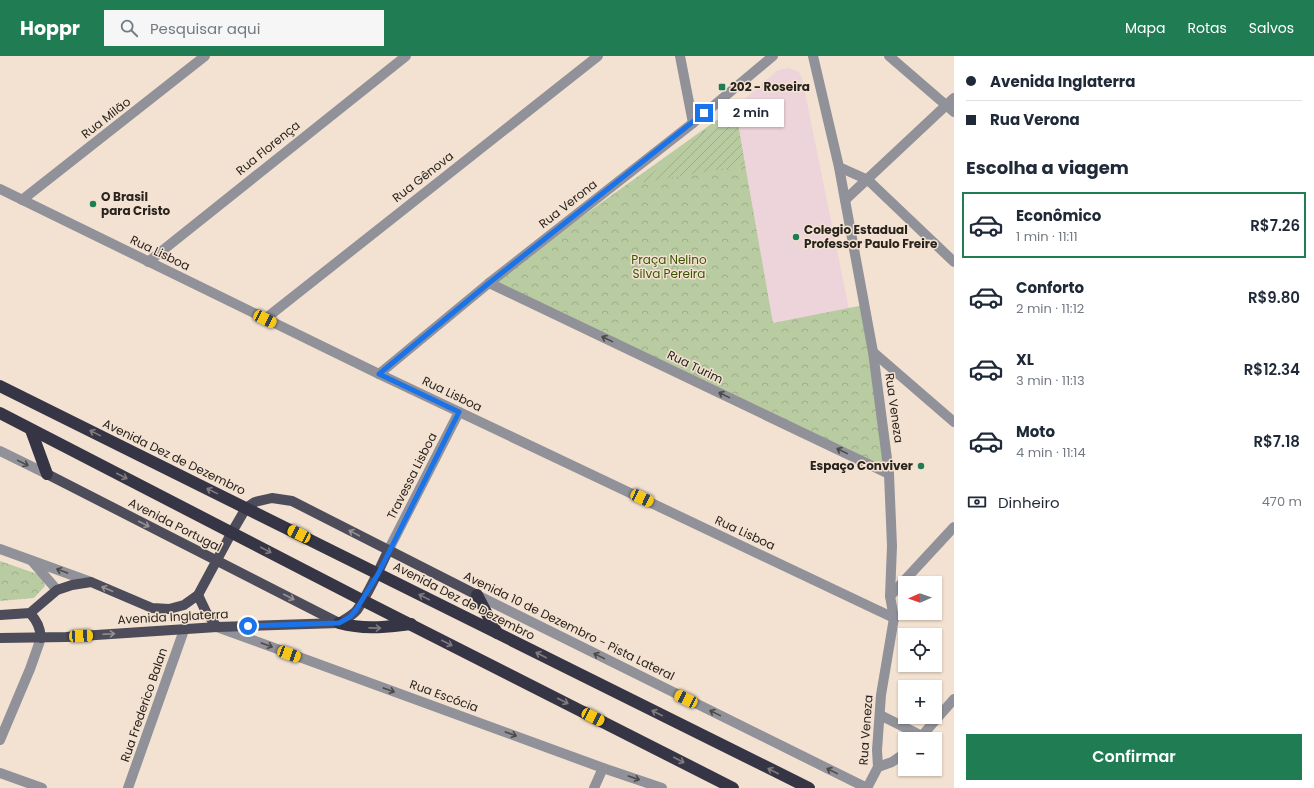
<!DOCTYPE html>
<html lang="pt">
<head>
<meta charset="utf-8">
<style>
	:root { --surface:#fff; --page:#f6f6f7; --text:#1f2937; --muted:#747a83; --line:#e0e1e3; --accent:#207d53 }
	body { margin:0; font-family:Poppins,sans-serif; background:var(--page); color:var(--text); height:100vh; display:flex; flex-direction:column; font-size:15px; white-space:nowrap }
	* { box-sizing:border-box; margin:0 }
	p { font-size:13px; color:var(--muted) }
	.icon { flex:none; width:22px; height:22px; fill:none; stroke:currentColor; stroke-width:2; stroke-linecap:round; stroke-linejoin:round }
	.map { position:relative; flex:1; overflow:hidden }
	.panel { display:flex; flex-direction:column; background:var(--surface); width:360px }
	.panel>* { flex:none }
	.top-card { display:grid; align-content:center; height:88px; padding:0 12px; background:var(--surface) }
	.needle { width:26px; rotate:268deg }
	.tools { position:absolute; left:898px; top:520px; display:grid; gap:8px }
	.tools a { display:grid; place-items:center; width:44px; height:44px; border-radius:0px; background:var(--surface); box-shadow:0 1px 3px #0004; font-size:20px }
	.end { position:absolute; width:18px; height:18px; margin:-9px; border:5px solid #1a73e8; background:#fff; box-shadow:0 0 0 2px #fff }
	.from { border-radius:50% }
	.bubble { position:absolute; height:28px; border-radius:0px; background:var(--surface); box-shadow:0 1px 3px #0004; font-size:13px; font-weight:600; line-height:28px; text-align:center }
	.car { position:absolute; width:12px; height:24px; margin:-12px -6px; border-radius:5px; box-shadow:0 0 3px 1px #0007; background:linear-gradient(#f5c518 24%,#345 0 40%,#f5c518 0 76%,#345 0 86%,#f5c518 0) }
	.top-card b { display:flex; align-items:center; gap:14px; height:38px; font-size:15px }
	.top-card b+b { border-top:1px solid var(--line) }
	.top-card i { width:10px; height:10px; background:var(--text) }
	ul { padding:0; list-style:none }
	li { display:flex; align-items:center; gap:12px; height:66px; margin:0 8px 6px; padding:0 4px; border:2px solid transparent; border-radius:0px }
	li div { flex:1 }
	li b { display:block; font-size:15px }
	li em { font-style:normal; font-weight:600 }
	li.selected { border-color:var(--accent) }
	li>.icon { width:36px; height:36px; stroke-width:1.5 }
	h2 { padding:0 12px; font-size:18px; line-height:48px }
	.pay { display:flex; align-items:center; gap:10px; height:44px; padding:0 12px; font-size:15px }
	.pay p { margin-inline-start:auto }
	.cta { display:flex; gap:8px; margin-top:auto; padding:8px 12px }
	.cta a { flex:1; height:46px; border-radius:0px; background:var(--accent); color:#fff; font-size:16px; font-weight:600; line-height:46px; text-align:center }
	header { display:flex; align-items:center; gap:24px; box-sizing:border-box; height:56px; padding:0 20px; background:var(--accent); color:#fff }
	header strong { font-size:19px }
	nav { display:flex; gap:22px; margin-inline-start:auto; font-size:14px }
	.search { width:280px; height:36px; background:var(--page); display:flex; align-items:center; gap:10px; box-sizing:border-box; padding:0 14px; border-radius:0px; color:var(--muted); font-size:15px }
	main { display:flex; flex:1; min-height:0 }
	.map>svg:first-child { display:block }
	.education { fill:#edd3da }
	.forest { fill:url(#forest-crowns) }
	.garden { fill:url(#garden-furrows) }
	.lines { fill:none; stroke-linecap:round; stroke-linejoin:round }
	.minor { stroke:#919199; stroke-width:10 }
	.major { stroke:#4d4c5b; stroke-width:10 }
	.highway { stroke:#363545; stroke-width:12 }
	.oneway { stroke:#4d4a48 }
	.oneway2 { stroke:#827a7d }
	.oneway3 { stroke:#989091 }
	.route { stroke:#1a73e8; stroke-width:5 }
	.poi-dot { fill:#207d53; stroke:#f3e2d2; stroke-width:1.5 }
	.labels { text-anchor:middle; stroke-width:3; stroke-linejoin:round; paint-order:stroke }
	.poi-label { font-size:12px; font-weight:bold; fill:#29231d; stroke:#f3e2d2; text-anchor:start }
	.street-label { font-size:12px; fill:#29231d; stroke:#f3e2d2 }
	.park-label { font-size:12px; fill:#3c5302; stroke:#f3e2d2 }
</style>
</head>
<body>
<header>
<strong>Hoppr</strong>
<div class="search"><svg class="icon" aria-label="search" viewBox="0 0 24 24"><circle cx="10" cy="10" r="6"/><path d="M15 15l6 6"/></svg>Pesquisar aqui</div>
<nav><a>Mapa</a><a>Rotas</a><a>Salvos</a></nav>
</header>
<main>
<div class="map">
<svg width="954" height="732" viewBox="0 0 954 732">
	<defs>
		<pattern id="forest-crowns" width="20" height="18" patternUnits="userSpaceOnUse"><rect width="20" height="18" fill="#b9cba1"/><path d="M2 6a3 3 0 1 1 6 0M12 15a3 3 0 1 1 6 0" fill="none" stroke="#9fae8a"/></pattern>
		<pattern id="garden-furrows" width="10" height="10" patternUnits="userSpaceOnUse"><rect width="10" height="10" fill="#b9cba1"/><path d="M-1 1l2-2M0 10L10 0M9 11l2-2" fill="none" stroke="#9fae8a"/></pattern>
	</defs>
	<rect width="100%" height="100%" fill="#f3e2d2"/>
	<polygon class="education" points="789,12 799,16 802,22 849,253 773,267 735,51 778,14"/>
	<g class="forest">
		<polygon points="735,51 773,267 864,249 889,418 489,227"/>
		<polygon points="0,505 43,520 45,530 34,542 0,545"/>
	</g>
	<polygon class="garden" points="735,51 745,109 640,127"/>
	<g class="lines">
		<g class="minor">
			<polyline points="680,0 693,67"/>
			<polyline points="813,0 839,111 845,144 873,296 889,418 892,490 890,540 894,562 881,639 877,694 878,711 867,732"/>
			<polyline points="889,0 954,56"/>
			<polyline points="839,111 868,124 954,206"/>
			<polyline points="0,133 379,318 894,562"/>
			<polyline points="22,144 205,0"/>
			<polyline points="845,144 954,42"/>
			<polyline points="148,206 406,0"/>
			<polyline points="489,227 889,418"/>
			<polyline points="265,263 598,0"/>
			<polyline points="873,296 954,366"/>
			<polyline points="379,318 489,227 693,67 773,0"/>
			<polyline points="0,395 47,418"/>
			<polyline points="0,493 91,526"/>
			<polyline points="388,495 459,356"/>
			<polyline points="32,505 57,534"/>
			<polyline points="477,539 867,732"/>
			<polyline points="890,540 954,471"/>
			<polyline points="217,571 603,712 662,732"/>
			<polyline points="880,659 922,680"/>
			<polyline points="919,683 954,643"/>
			<polyline points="0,684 30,613 41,582"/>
			<polyline points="878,711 892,706 905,697"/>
			<polyline points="0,717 42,732"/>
			<polyline points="128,732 184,574"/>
			<polyline points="594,732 603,712"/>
		</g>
		<g class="major">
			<polyline points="47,418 337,566"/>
			<polyline points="198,539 206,556 217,571"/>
			<path d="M 30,557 C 37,565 40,571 41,582"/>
			<polyline points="0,559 30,557 57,534 72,529 91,526 152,552 169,553 184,549 198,539 232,476 246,452 255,446 272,442 292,445 477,539"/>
			<path d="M 0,582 L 66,581 L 217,571 L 339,567 C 345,563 352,560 357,554 C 369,537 379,514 388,495"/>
		</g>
		<g class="highway">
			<polyline points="0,330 809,732"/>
			<polyline points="0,357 362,544 733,732"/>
			<polyline points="31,374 47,418"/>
			<polyline points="477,539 497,577"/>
			<path d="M 339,567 C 365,574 384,571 411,568"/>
		</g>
	</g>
	<defs><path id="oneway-shaft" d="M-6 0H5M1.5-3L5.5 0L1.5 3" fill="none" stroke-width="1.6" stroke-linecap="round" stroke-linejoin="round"/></defs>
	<g class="oneway">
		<use href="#oneway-shaft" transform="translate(607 283) rotate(-154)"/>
		<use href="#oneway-shaft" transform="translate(724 339) rotate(-154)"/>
		<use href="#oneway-shaft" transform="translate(842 395) rotate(-154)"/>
		<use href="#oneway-shaft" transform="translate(23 407) rotate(26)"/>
		<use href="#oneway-shaft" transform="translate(62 515) rotate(-160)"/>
		<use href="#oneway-shaft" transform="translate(267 589) rotate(20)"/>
		<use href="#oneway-shaft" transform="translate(599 600) rotate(-154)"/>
		<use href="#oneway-shaft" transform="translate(389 634) rotate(20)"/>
		<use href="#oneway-shaft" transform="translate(715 657) rotate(-154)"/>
		<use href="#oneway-shaft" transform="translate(511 678) rotate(20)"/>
		<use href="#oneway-shaft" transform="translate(832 715) rotate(-154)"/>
		<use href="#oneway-shaft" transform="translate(634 722) rotate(19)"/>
	</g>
	<g class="oneway2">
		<use href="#oneway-shaft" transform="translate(95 377) rotate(-154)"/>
		<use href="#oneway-shaft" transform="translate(122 420) rotate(27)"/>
		<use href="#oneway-shaft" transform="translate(212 435) rotate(-154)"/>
		<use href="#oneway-shaft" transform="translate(266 494) rotate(28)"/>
		<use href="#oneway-shaft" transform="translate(424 541) rotate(-153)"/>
		<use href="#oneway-shaft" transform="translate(375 572) rotate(1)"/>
		<use href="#oneway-shaft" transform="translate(447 587) rotate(27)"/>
		<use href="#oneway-shaft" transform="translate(541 599) rotate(-153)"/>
		<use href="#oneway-shaft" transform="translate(563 645) rotate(27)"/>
		<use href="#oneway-shaft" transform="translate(657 657) rotate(-153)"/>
		<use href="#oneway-shaft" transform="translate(679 704) rotate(27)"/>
		<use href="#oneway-shaft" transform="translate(773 715) rotate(-153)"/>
	</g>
	<g class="oneway3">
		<use href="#oneway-shaft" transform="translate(144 468) rotate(27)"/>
		<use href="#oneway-shaft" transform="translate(354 477) rotate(-152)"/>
		<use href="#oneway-shaft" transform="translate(107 533) rotate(-157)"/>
		<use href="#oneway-shaft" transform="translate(289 541) rotate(27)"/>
		<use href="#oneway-shaft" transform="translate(109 578) rotate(-3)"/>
	</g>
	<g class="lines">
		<polyline class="route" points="248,570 339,567 350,561 356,554 378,518 459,356 379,318 489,227 704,57"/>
	</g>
	<g class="poi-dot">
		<rect x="718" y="27" width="8" height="8" rx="2"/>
		<circle cx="93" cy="148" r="4"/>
		<circle cx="796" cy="181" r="4"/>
		<circle cx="921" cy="410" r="4"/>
	</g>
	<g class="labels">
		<g class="poi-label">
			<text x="730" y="35">202 - Roseira</text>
			<text x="101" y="145">O Brasil<tspan x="101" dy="14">para Cristo</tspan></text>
			<text x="804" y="178">Colegio Estadual<tspan x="804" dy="14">Professor Paulo Freire</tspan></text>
			<text x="913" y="414" text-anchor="end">Espaço Conviver</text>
		</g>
		<g class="street-label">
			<text transform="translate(106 62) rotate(-38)" y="4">Rua Milão</text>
			<text transform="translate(268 92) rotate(-39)" y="4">Rua Florença</text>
			<text transform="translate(423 121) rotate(-38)" y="4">Rua Gênova</text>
			<text transform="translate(568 148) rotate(-38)" y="4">Rua Verona</text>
			<text transform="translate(160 197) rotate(26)" y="4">Rua Lisboa</text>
			<text transform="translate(695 311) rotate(26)" y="4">Rua Turim</text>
			<text transform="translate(452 338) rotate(26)" y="4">Rua Lisboa</text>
			<text transform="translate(894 352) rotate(82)" y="4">Rua Veneza</text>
			<text transform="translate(174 401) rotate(26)" y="4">Avenida Dez de Dezembro</text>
			<text transform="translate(412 420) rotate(-63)" y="4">Travessa Lisboa</text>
			<text transform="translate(175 469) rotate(27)" y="4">Avenida Portugal</text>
			<text transform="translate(745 477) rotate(25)" y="4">Rua Lisboa</text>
			<text transform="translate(464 545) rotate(27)" y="4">Avenida Dez de Dezembro</text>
			<text transform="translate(173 561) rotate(-3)" y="4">Avenida Inglaterra</text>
			<text transform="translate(569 570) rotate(26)" y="4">Avenida 10 de Dezembro - Pista Lateral</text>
			<text transform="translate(444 640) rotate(20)" y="4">Rua Escócia</text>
			<text transform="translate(144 649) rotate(-71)" y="4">Rua Frederico Balan</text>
			<text transform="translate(866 674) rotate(-86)" y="4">Rua Veneza</text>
		</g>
		<g class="park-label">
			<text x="669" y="208">Praça Nelino<tspan x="669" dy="14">Silva Pereira</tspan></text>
		</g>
	</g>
</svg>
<div class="tools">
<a><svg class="needle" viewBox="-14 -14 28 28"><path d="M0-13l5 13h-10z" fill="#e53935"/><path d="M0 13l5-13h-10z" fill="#747a83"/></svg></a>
<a><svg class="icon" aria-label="locate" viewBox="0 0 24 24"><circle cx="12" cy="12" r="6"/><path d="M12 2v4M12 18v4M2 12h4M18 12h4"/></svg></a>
<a>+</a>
<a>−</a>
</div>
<i class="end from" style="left:248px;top:570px"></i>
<i class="end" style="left:704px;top:57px"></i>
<div class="bubble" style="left:718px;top:43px;width:66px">2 min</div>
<i class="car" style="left:265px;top:263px;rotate:116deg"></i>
<i class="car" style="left:642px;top:442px;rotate:115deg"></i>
<i class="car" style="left:299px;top:478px;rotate:296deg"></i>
<i class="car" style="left:81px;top:580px;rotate:87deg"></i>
<i class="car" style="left:289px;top:598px;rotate:110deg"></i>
<i class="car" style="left:686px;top:643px;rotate:296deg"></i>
<i class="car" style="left:593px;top:661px;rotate:117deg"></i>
</div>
<section class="panel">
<div class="top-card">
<b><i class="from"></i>Avenida Inglaterra</b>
<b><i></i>Rua Verona</b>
</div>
<h2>Escolha a viagem</h2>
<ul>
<li class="selected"><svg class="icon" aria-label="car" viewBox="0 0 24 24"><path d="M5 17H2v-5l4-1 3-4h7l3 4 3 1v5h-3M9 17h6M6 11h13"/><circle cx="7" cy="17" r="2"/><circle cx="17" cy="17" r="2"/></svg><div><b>Econômico</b><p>1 min · 11:11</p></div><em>R$7.26</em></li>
<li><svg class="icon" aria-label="car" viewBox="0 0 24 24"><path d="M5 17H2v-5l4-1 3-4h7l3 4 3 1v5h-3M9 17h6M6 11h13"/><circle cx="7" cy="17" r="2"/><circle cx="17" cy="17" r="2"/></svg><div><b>Conforto</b><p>2 min · 11:12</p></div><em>R$9.80</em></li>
<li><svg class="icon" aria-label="car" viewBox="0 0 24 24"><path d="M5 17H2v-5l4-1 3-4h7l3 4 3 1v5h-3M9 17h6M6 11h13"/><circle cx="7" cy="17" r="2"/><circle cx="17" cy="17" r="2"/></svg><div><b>XL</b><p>3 min · 11:13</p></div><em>R$12.34</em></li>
<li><svg class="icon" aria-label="car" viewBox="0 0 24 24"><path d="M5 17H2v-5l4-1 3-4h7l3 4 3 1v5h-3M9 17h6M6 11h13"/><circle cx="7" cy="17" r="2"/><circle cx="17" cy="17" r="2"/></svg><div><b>Moto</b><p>4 min · 11:14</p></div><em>R$7.18</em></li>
</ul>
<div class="pay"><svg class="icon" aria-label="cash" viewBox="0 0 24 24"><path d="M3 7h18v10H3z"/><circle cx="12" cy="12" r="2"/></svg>Dinheiro<p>470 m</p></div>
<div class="cta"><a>Confirmar</a></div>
</section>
</main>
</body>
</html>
